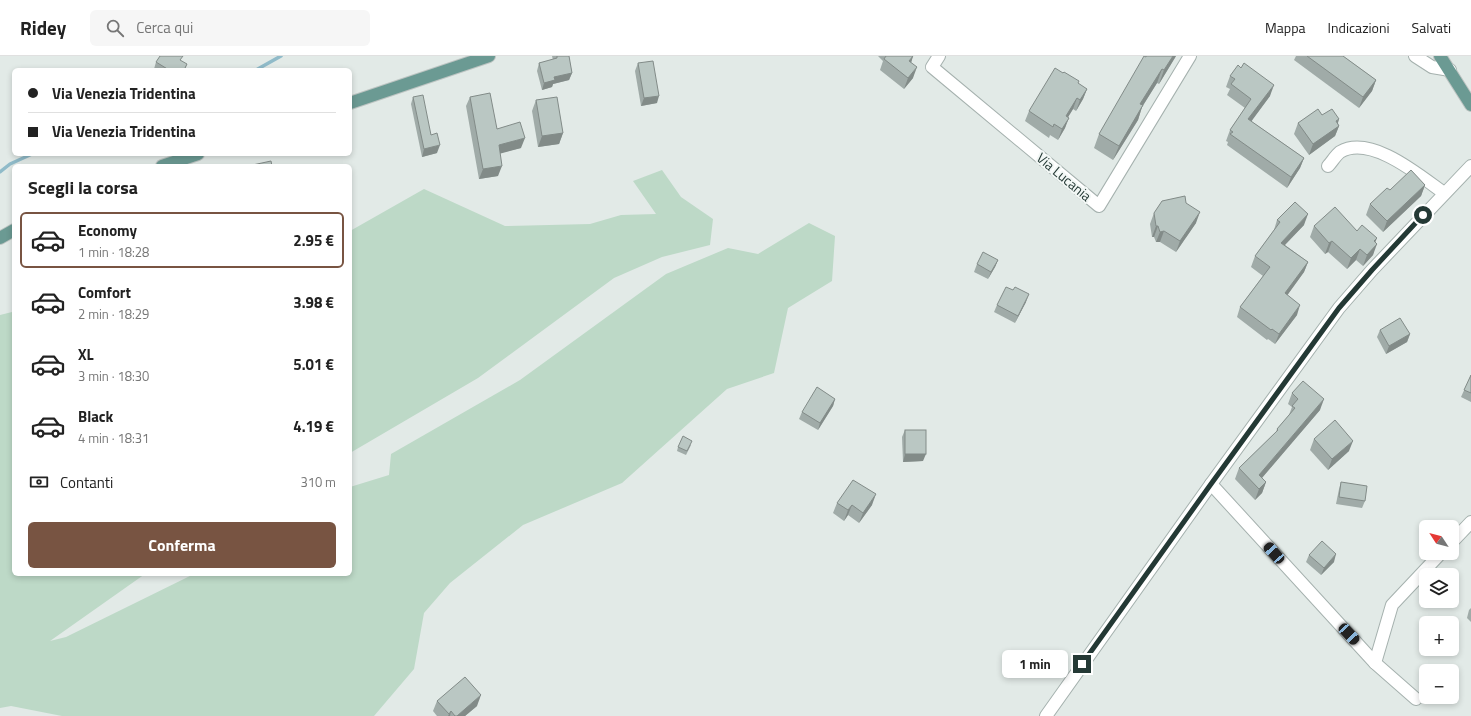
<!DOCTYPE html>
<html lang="it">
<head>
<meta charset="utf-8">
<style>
	:root { --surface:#fff; --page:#f6f6f6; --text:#222; --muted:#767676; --line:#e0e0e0; --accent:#785442 }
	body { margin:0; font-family:"Titillium Web",sans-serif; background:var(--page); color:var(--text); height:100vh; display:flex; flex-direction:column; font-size:15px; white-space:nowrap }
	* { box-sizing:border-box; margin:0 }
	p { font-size:13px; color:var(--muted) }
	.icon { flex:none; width:22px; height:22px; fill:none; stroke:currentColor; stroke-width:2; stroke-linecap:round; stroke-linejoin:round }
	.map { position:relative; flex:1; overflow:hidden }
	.details { position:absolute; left:12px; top:108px; width:340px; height:412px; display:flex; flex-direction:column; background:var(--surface); border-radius:6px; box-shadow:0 2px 6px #0003 }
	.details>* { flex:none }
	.banner { position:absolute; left:12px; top:12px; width:340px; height:88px; border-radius:6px; box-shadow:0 2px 6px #0003; display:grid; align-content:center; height:88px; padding:0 16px; background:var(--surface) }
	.needle { width:26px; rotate:306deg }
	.fabs { position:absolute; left:1419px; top:464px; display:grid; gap:8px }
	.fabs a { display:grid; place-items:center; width:40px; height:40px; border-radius:6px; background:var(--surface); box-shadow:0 2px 6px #0003; font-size:20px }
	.end { position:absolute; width:18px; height:18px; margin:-9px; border:5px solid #243935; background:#fff; box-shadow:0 0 0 2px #fff }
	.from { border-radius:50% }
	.bubble { position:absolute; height:28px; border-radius:6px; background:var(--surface); box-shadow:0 2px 6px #0003; font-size:13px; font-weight:700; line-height:28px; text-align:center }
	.car { position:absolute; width:12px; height:24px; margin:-12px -6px; border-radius:5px; box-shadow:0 0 3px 1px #0007; background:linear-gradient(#222 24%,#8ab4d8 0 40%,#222 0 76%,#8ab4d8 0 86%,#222 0) }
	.banner b { display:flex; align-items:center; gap:14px; height:38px; font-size:15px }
	.banner b+b { border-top:1px solid var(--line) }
	.banner i { width:10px; height:10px; background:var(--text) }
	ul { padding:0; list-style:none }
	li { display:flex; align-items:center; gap:12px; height:56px; margin:0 8px 6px; padding:0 8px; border:2px solid transparent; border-radius:6px }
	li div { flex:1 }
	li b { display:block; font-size:15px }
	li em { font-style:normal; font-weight:700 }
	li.on { border-color:var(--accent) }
	li>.icon { width:36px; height:36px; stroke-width:1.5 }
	h2 { padding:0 16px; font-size:18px; line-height:48px }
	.pay { display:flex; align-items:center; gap:10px; height:44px; padding:0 16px; font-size:15px }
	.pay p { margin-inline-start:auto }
	.action { display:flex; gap:8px; margin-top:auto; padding:8px 16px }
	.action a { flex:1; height:46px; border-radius:6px; background:var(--accent); color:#fff; font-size:16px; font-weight:700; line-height:46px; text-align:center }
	header { display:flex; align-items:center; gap:24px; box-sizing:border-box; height:56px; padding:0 20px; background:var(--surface); border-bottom:1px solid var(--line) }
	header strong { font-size:19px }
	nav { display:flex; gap:22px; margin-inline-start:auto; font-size:14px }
	.search { width:280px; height:36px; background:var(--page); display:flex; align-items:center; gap:10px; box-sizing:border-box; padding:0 14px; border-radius:6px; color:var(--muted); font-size:15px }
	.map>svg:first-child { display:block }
	.green { fill:#bdd9c7 }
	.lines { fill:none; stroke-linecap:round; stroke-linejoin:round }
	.stream { stroke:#90bbc9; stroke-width:3.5 }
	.minor-casing { stroke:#a5b1ae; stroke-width:14 }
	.major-casing { stroke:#bdc4c2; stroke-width:14 }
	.minor { stroke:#fff; stroke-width:12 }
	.major { stroke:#6b9a93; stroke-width:12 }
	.wall { fill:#a0aba8 }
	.shaded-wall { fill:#828b88 }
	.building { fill:#bac7c3; stroke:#828b88 }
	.route { stroke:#243935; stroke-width:5 }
	.labels { text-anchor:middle; stroke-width:4; stroke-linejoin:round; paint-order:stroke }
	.street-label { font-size:14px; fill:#243935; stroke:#f2f7f5 }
</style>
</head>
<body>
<header>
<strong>Ridey</strong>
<div class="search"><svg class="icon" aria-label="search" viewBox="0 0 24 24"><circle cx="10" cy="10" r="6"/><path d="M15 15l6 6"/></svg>Cerca qui</div>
<nav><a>Mappa</a><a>Indicazioni</a><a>Salvati</a></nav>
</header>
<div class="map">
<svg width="1471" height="660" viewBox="0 0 1471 660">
	<rect width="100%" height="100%" fill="#e2eae7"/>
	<g class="green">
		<polygon points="662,114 681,141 713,163 710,189 662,201 614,222 478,322 350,397 350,175 424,133 505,170 590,168 621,159 656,158 633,125"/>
		<polygon points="809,167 835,180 832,225 788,252 774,317 727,333 622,427 523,469 450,527 424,557 414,613 374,660 62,660 11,650 0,652 0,259 12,256 14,253 14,518 145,518 50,585 66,581 194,518 350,518 350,431 389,419 391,398 520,324 666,218 728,192 758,198"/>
	</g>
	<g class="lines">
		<g class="stream">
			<polyline points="256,14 281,0"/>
			<polyline points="0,116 10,108 32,98"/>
		</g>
		<g class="minor-casing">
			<g id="minor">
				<polyline points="939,0 932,11 1099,150 1190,0"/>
				<polyline points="1415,0 1432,11 1450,14"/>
				<path d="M 1328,110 C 1332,106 1335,100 1340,96 C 1371,78 1420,120 1444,137"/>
				<polyline points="1211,428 1375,607 1416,643"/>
				<polyline points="1452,486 1471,466"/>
				<polyline points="1375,607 1392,549 1441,497"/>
				<polyline points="1046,660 1211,428 1339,252 1372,214 1471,110"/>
			</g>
		</g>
		<g class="major-casing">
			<g id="major">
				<polyline points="1440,0 1471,49"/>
				<polyline points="350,47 489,0"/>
				<polyline points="162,110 198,98"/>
				<polyline points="0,182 14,174"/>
			</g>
		</g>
		<use href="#minor" class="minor"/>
		<use href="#major" class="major"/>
	</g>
	<g class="wall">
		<polygon points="552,0 569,0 572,17 569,24 553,28 552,31 542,34 537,15 539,7 553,4"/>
		<polygon points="878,0 913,0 911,7 913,22 904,33 880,14 883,5"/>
		<polygon points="1176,0 1159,28 1157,27 1142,51 1138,64 1113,104 1094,92 1099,78 1146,1"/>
		<polygon points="1296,0 1343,0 1376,24 1372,35 1359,52 1294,4"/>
		<polygon points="156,6 187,8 185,14 155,14 154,13"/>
		<polygon points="638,7 657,47 641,50 635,15"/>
		<polygon points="1230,20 1270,40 1251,65 1304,102 1300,112 1287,132 1227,89 1228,86 1226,85 1230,74 1245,52 1227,39 1230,33 1226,31"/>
		<polygon points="1078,28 1087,33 1083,43 1076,55 1073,53 1068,61 1065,72 1058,84 1050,79 1049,82 1025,65 1029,55"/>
		<polygon points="413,41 431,79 437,97 422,101 411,48"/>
		<polygon points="470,41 497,73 521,92 500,97 498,120 479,123 466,50"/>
		<polygon points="536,44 563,77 559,88 538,91 532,55"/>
		<polygon points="1322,59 1339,63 1338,67 1339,70 1335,80 1309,99 1294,78 1298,67"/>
		<polygon points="1425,129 1421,140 1383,176 1366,159 1370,148 1390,134"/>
		<polygon points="1186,147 1196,167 1176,196 1160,186 1156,186 1154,181 1152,181 1150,168 1154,157"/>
		<polygon points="1277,164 1304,169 1285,189 1308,206 1304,216 1287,239 1297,259 1275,288 1268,283 1267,284 1237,261 1240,251 1263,220 1251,211 1255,200 1274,174"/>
		<polygon points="1314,170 1357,175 1375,187 1373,199 1363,210 1356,204 1347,213 1328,196 1325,198 1310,181"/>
		<polygon points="998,204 995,211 988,223 974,216 977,208"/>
		<polygon points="1026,246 1015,267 994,256 997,249"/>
		<polygon points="1380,274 1410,278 1407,286 1386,298 1377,281"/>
		<polygon points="1471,319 1471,346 1461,341"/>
		<polygon points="1292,337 1320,354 1262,422 1266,426 1262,437 1255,444 1235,423 1239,412 1276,376 1277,373 1289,359 1292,351 1288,348"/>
		<polygon points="835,343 833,350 818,374 799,363 802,356"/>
		<polygon points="905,374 923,405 903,406 902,381"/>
		<polygon points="1314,383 1349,395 1328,414 1310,394"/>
		<polygon points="691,389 686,399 677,395 678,391"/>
		<polygon points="1341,426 1365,445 1362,452 1336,448 1339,433"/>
		<polygon points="837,447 872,449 859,467 848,459 844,465 833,457"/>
		<polygon points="1309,499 1334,506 1321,519 1306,506"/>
		<polygon points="1471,552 1471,566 1467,562 1469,554"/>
		<polygon points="437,645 477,650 465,660 437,660 433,655"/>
	</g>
	<g class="shaded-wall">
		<polygon points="913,0 910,10 909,5"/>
		<polygon points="1173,0 1176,0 1159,28 1164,14"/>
		<polygon points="917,11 913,22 904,33 908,22"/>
		<polygon points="1162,13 1157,27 1142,51 1138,64 1113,104 1119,90 1140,48"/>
		<polygon points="572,17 569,24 553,28 552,31 542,34 544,27 554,21"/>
		<polygon points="1376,24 1372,35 1359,52 1363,41"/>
		<polygon points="1274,29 1270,40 1245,74 1248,63"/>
		<polygon points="1087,33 1083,43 1076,55 1080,44"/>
		<polygon points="659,40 657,47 641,50 644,42"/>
		<polygon points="1077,42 1073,53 1062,71 1066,60"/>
		<polygon points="1069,62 1065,72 1058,84 1062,73"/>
		<polygon points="1339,63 1336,72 1339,70 1335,80 1309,99 1313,88"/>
		<polygon points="563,77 559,88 538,91 542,80"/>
		<polygon points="525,82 521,92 495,99 499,89"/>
		<polygon points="440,89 437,97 422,101 424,93"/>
		<polygon points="1304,102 1300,112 1287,132 1291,121"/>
		<polygon points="502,110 498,120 479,123 483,113"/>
		<polygon points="1425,129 1421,140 1383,176 1387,165"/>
		<polygon points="1200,156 1196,167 1176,196 1180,185"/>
		<polygon points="1308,158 1304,169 1277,197 1281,187"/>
		<polygon points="1156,170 1158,170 1154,181 1152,181"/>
		<polygon points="1164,175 1160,186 1156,186 1160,176"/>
		<polygon points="1377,182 1373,192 1377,188 1373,199 1363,210 1367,199 1374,185"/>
		<polygon points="1332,185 1328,196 1325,198 1329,187"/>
		<polygon points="1360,193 1356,204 1347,213 1351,202"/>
		<polygon points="998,204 995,211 988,223 991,216"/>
		<polygon points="1308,206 1304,216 1281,248 1285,237"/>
		<polygon points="1029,238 1026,246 1015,267 1018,260"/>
		<polygon points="1300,249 1297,259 1275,288 1279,278"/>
		<polygon points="1410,278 1407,286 1386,298 1389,290"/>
		<polygon points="835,343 833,350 818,374 820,367"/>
		<polygon points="1324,343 1320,354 1255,430 1259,419"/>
		<polygon points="1353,385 1349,395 1328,414 1332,403"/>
		<polygon points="905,398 926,398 923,405 903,406"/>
		<polygon points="1266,426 1262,437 1255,444 1259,433"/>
		<polygon points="876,438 872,449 859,467 863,457"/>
		<polygon points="852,449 848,459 844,465 848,454"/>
		<polygon points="1336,498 1334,506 1321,519 1324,512"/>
		<polygon points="481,639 477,650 465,660 457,660"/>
		<polygon points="451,655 450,660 448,660 449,658"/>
	</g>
	<g class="building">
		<polygon points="160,0 183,0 180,4 187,8 184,14 169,14 156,6"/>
		<polygon points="557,0 569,0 572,17 554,21 555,24 544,27 539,7 557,2"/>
		<polygon points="886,0 913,0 909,5 917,11 908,22 884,3"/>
		<polygon points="1144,0 1146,1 1146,0 1173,0 1164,14 1162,13 1140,48 1143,49 1119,90 1099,78"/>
		<polygon points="1307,0 1343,0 1376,24 1363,41"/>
		<polygon points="653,5 659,40 644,42 638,7"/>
		<polygon points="1244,7 1274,29 1248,63 1304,102 1291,121 1230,78 1233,76 1230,74 1251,43 1231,28 1235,23 1230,20 1238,9 1241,12"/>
		<polygon points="1055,12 1063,17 1064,16 1079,25 1078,27 1087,33 1080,44 1077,42 1066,60 1069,62 1062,73 1054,68 1053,71 1029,55"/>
		<polygon points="490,37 497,73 520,66 525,82 499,89 502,110 483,113 470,41"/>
		<polygon points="423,39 431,79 437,77 440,89 424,93 413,41"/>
		<polygon points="557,41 563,77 542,80 536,44"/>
		<polygon points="1318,53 1322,59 1332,53 1339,63 1336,65 1339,70 1313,88 1298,67"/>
		<polygon points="271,105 272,110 248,110"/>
		<polygon points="1411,114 1425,129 1387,165 1370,148 1387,132 1390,134"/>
		<polygon points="1185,140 1186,147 1200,156 1180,185 1164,175 1160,176 1158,170 1156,170 1154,157 1162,145"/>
		<polygon points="1295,146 1308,158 1281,187 1308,206 1285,237 1300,249 1279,278 1272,273 1271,274 1240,251 1270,211 1255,200 1280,166 1277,164"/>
		<polygon points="1335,151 1357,175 1362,169 1377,182 1374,185 1377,188 1367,199 1360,193 1351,202 1332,185 1329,187 1314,170"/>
		<polygon points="983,196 998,204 991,216 977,208"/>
		<polygon points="1006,231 1013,234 1015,231 1029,238 1018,260 997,249"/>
		<polygon points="1400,262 1410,278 1389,290 1380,274"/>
		<polygon points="1471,319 1471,337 1464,334"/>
		<polygon points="1303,325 1324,343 1259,419 1266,426 1259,433 1239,412 1278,374 1277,373 1295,352 1292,350 1298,343 1292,337"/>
		<polygon points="817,331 835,343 820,367 802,356"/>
		<polygon points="1335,364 1353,385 1332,403 1314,383"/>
		<rect x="905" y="374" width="21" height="24"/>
		<polygon points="683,380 692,385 687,395 678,391"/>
		<polygon points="853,424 876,438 863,457 852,449 848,454 837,447"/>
		<polygon points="1341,426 1367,430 1365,445 1339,441"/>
		<polygon points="1322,485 1336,498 1324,512 1309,499"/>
		<polygon points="465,621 481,639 457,660 455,660 451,655 449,658 437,645"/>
	</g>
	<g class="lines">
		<polyline class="route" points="1082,608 1211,428 1339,252 1372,214 1423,159"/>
	</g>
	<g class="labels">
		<g class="street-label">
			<text transform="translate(1064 121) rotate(40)" y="5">Via Lucania</text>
		</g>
	</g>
</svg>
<div class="fabs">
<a><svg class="needle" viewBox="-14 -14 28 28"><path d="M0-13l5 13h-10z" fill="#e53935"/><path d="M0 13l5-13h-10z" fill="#767676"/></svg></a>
<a><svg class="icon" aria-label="layers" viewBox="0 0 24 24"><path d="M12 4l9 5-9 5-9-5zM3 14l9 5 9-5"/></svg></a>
<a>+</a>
<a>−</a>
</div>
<i class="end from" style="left:1423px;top:159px"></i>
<i class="end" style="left:1082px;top:608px"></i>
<div class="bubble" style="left:1002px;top:594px;width:66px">1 min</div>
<i class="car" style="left:1274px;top:497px;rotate:318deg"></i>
<i class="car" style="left:1349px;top:578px;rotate:137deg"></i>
<div class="banner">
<b><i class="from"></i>Via Venezia Tridentina</b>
<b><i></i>Via Venezia Tridentina</b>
</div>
<section class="details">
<h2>Scegli la corsa</h2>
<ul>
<li class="on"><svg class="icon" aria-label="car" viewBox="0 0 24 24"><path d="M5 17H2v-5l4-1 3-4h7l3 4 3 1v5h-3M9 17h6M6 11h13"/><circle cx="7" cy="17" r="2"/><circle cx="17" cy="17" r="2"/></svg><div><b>Economy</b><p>1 min · 18:28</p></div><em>2.95 €</em></li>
<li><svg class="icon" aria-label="car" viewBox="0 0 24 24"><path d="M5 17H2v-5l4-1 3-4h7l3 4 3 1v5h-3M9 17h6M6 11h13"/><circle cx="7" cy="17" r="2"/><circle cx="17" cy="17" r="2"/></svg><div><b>Comfort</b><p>2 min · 18:29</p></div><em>3.98 €</em></li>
<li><svg class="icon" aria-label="car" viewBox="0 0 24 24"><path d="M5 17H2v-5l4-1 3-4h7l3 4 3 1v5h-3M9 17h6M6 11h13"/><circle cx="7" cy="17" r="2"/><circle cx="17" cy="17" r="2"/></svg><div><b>XL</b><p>3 min · 18:30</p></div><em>5.01 €</em></li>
<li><svg class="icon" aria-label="car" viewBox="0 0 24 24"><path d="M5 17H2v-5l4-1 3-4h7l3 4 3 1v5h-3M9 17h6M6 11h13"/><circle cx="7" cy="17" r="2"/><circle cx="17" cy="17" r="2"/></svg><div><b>Black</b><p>4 min · 18:31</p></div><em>4.19 €</em></li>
</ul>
<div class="pay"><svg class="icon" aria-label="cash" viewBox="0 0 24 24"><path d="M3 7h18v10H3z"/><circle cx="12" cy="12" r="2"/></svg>Contanti<p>310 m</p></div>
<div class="action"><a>Conferma</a></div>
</section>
</div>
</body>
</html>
